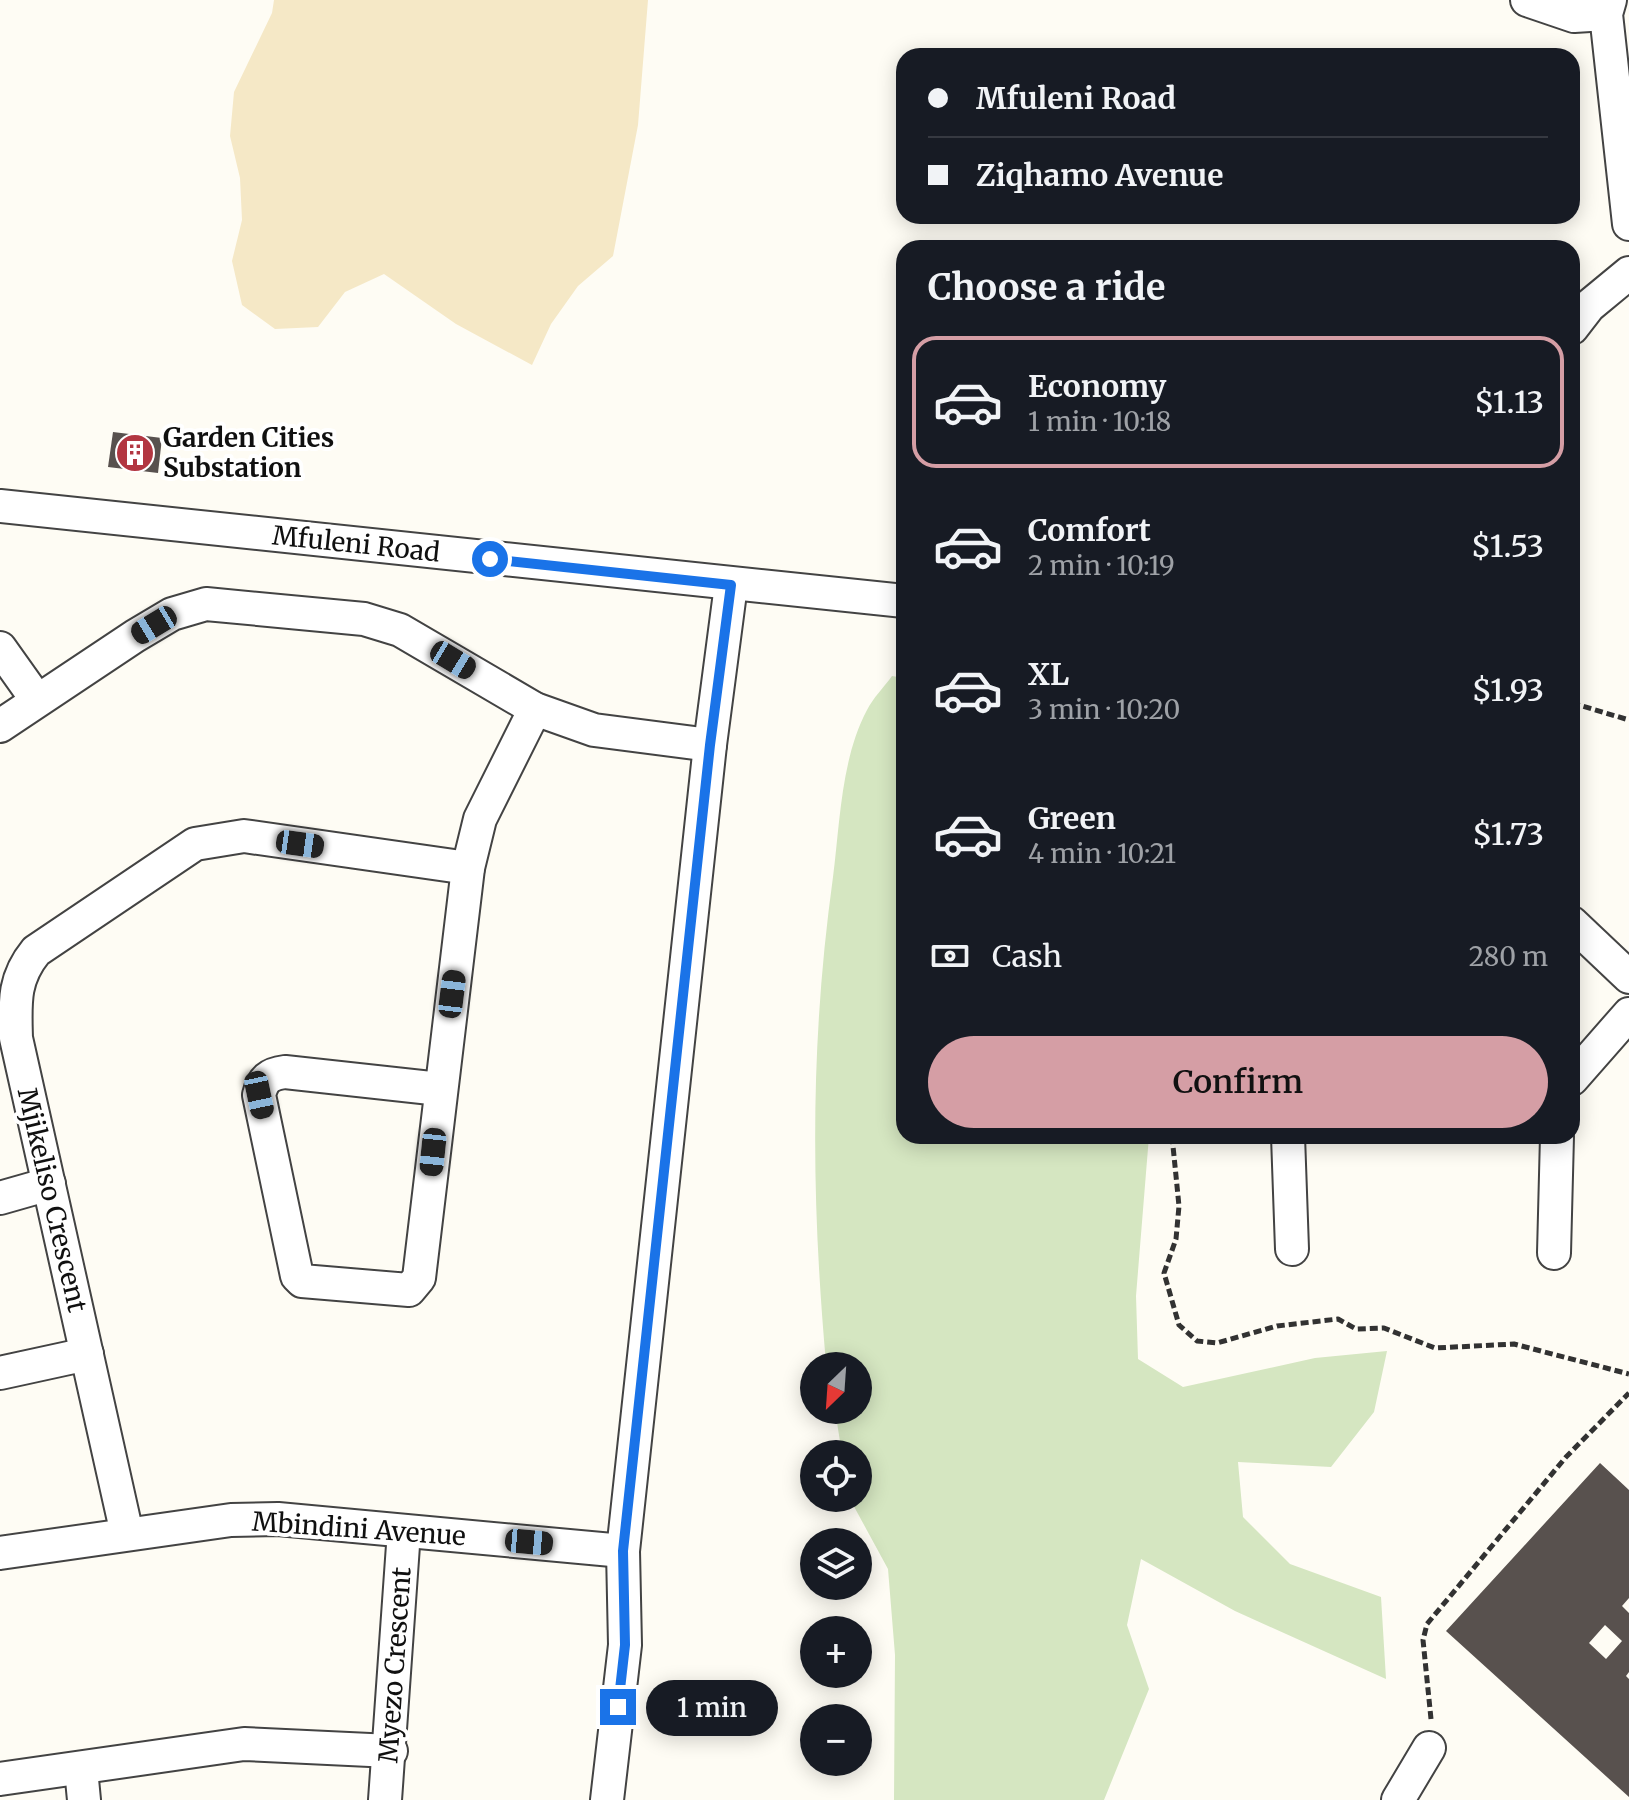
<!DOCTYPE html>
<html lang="en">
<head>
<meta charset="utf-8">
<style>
	:root { --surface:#171b24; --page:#20242c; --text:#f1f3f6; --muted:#9ea1a6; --line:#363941; --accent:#d59ea5 }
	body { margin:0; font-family:Merriweather,serif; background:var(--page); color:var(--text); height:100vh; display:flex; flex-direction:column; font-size:30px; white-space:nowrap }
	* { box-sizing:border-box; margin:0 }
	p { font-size:26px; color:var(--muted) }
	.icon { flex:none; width:44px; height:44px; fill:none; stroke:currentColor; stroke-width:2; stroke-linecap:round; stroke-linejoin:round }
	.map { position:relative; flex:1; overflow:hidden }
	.details { position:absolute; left:896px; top:240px; width:684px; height:904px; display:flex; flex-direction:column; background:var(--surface); border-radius:24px; box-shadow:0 4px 20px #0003 }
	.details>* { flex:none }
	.hud { position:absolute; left:896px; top:48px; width:684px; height:176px; border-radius:24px; box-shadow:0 4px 20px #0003; display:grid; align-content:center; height:176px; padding:0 32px; background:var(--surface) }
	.needle { width:52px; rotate:205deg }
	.tools { position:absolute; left:800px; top:1352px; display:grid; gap:16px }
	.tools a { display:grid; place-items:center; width:72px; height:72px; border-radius:50%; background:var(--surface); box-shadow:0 4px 20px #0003; font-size:40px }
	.end { position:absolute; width:36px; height:36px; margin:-18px; border:10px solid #1a73e8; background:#fff; box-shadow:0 0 0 4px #fff }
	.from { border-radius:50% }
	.bubble { position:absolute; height:56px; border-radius:28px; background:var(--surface); box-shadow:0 4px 20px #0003; font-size:26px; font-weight:600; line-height:56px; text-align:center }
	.car { position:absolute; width:24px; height:48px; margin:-24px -12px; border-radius:10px; box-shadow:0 0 6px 2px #0007; background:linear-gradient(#222 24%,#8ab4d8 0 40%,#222 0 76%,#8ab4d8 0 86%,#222 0) }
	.hud b { display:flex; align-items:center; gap:28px; height:76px; font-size:30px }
	.hud b+b { border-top:2px solid var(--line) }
	.hud i { width:20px; height:20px; background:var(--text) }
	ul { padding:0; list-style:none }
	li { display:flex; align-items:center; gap:24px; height:132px; margin:0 16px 12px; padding:0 16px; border:4px solid transparent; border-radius:24px }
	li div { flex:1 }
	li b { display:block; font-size:30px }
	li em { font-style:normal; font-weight:600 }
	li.selected { border-color:var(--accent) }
	li>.icon { width:72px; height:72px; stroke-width:1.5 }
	h2 { padding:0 32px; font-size:36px; line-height:96px }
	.pay { display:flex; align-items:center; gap:20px; height:88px; padding:0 32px; font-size:30px }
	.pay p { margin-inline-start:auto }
	.action { display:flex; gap:16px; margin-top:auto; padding:16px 32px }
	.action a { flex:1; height:92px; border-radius:48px; background:var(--accent); color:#111; font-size:32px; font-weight:600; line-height:92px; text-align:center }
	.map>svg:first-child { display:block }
	.green { fill:#d5e6c1 }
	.sand { fill:#f5e8c6 }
	.building { fill:#58514e; fill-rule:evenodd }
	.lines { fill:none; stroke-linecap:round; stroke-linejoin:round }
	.minor-casing { stroke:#434343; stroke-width:36 }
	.path { stroke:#323232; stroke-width:5; stroke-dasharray:8 4; stroke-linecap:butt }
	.minor { stroke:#fff; stroke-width:32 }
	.route { stroke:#1a73e8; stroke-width:10 }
	.labels { text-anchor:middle; stroke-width:8; stroke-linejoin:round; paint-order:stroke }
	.poi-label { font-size:26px; font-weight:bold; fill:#101010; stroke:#fff; text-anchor:start }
	.street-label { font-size:26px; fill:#101010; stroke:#fff }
</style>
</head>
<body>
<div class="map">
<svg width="1629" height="1800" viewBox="0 0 1629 1800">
	<rect width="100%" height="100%" fill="#fefcf4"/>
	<path class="green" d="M 892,676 L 904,678 L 904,1136 L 1149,1136 L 1136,1296 L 1138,1359 L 1183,1387 L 1315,1358 L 1387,1351 L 1374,1412 L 1331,1467 L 1238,1462 L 1243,1517 L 1290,1564 L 1381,1597 L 1386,1679 L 1235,1611 L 1141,1559 L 1127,1625 L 1149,1689 L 1104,1800 L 894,1800 L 895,1655 L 888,1569 L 851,1501 L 858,1498 L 858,1454 L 842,1454 L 835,1410 L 858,1410 L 858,1366 L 827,1366 L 826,1363 C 811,1195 810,1043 833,877 C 840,823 841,759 867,710 C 873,698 884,687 892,676 Z"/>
	<polygon class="sand" points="274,0 648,0 638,125 613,256 578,286 551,324 532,365 456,324 384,274 345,292 318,327 275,329 242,305 232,261 242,220 240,178 230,136 234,92 272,13"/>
	<g class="building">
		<polygon points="113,432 162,438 158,473 108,467"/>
		<path d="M 1600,1463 L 1629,1490 L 1629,1598 L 1622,1606 L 1629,1613 L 1629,1672 L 1626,1676 L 1629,1679 L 1629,1797 L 1446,1631 ZM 1605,1625 L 1622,1641 L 1606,1659 L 1589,1643 Z"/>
	</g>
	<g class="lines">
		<g class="minor-casing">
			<g id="minor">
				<polyline points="1527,0 1574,16 1606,14"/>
				<polyline points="1610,0 1606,14 1629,224"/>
				<polyline points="1572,328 1589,306 1629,273"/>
				<polyline points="0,506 904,601"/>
				<polyline points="0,648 37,700"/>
				<polyline points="0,726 135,636 172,614 206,604 364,619 400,630 535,709 594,730 710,745"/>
				<polyline points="1572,923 1629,977"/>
				<polyline points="1572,1079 1629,1014"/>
				<path d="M 440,1089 L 285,1072 C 269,1074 263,1079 259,1095 L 297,1276 L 302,1281 L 409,1290 L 419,1278 L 468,868 L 480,819 L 535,709"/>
				<polyline points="1288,1136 1292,1249"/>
				<polyline points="0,1198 49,1184"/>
				<polyline points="1554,1253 1557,1136"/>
				<polyline points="0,1373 87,1354"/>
				<path d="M 127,1534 L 16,1038 C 15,1003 13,979 36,951 L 195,844 L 244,836 L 468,868"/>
				<polyline points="0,1553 231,1520 278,1519 623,1551"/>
				<polyline points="81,1769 84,1800"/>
				<polyline points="0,1779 244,1744 391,1751"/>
				<polyline points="385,1800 404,1531"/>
				<polyline points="607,1800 625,1645 623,1551 710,745 731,585"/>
				<polyline points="1398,1800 1429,1748"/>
			</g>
		</g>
		<g class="path">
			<polyline points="1572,703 1629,720"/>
			<polyline points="1172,1136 1179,1206 1176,1239 1164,1273 1179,1325 1197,1341 1217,1343 1277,1326 1338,1319 1356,1329 1384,1328 1435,1348 1514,1344 1629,1374"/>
			<polyline points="1431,1719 1423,1640 1427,1624 1566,1457 1629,1393"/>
		</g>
		<use href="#minor" class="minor"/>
	</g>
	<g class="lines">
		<polyline class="route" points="490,559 731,585 710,745 623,1551 625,1645 618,1707"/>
	</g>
	<defs>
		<g id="building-disc" transform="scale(2)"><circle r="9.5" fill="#b23641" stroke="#fff"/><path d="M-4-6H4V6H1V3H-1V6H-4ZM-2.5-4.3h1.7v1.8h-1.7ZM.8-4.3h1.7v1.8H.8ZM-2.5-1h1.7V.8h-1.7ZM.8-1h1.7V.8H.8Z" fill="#fff"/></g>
	</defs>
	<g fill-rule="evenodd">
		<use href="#building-disc" x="135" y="453"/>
	</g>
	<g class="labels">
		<g class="poi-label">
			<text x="163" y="447">Garden Cities<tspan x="163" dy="30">Substation</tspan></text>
		</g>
		<g class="street-label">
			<text transform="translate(356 544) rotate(6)" y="9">Mfuleni Road</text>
			<text transform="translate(52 1200) rotate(77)" y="9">Mjikeliso Crescent</text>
			<text transform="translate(359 1529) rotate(4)" y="9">Mbindini Avenue</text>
			<text transform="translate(395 1665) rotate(-86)" y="9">Myezo Crescent</text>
		</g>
	</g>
</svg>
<div class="tools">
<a><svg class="needle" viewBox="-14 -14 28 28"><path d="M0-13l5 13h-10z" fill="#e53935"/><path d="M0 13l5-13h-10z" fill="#9ea1a6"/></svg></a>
<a><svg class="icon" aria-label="locate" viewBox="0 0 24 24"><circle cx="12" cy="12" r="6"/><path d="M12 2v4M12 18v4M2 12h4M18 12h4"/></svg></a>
<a><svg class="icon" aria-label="layers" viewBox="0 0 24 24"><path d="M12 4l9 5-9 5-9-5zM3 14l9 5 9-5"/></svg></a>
<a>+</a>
<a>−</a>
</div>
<i class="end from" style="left:490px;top:559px"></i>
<i class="end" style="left:618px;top:1707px"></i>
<div class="bubble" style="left:646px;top:1680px;width:132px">1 min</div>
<i class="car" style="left:154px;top:625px;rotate:239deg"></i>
<i class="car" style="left:453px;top:660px;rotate:121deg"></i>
<i class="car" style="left:300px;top:844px;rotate:98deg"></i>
<i class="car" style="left:452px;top:994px;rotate:7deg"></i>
<i class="car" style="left:259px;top:1095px;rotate:168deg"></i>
<i class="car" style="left:433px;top:1152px;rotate:186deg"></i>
<i class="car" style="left:529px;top:1542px;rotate:95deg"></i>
<div class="hud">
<b><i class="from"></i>Mfuleni Road</b>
<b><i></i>Ziqhamo Avenue</b>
</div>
<section class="details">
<h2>Choose a ride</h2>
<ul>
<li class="selected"><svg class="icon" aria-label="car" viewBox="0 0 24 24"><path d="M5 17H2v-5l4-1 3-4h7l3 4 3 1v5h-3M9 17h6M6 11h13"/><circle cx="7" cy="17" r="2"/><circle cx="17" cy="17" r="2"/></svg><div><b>Economy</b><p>1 min · 10:18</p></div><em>$1.13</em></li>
<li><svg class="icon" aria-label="car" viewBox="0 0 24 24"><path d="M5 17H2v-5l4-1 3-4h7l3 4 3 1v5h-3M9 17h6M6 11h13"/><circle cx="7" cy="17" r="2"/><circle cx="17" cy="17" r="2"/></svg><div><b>Comfort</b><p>2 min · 10:19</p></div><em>$1.53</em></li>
<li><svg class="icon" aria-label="car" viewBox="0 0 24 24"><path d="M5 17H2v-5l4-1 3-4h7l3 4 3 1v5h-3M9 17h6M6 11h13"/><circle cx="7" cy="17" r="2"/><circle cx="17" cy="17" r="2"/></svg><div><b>XL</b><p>3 min · 10:20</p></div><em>$1.93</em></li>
<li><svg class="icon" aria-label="car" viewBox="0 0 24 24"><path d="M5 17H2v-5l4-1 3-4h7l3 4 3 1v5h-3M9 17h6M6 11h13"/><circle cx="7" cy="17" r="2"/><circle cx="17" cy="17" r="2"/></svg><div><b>Green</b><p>4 min · 10:21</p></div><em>$1.73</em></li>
</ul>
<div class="pay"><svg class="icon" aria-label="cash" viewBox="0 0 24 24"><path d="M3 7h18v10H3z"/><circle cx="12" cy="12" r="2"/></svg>Cash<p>280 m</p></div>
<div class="action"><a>Confirm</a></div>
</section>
</div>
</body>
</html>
